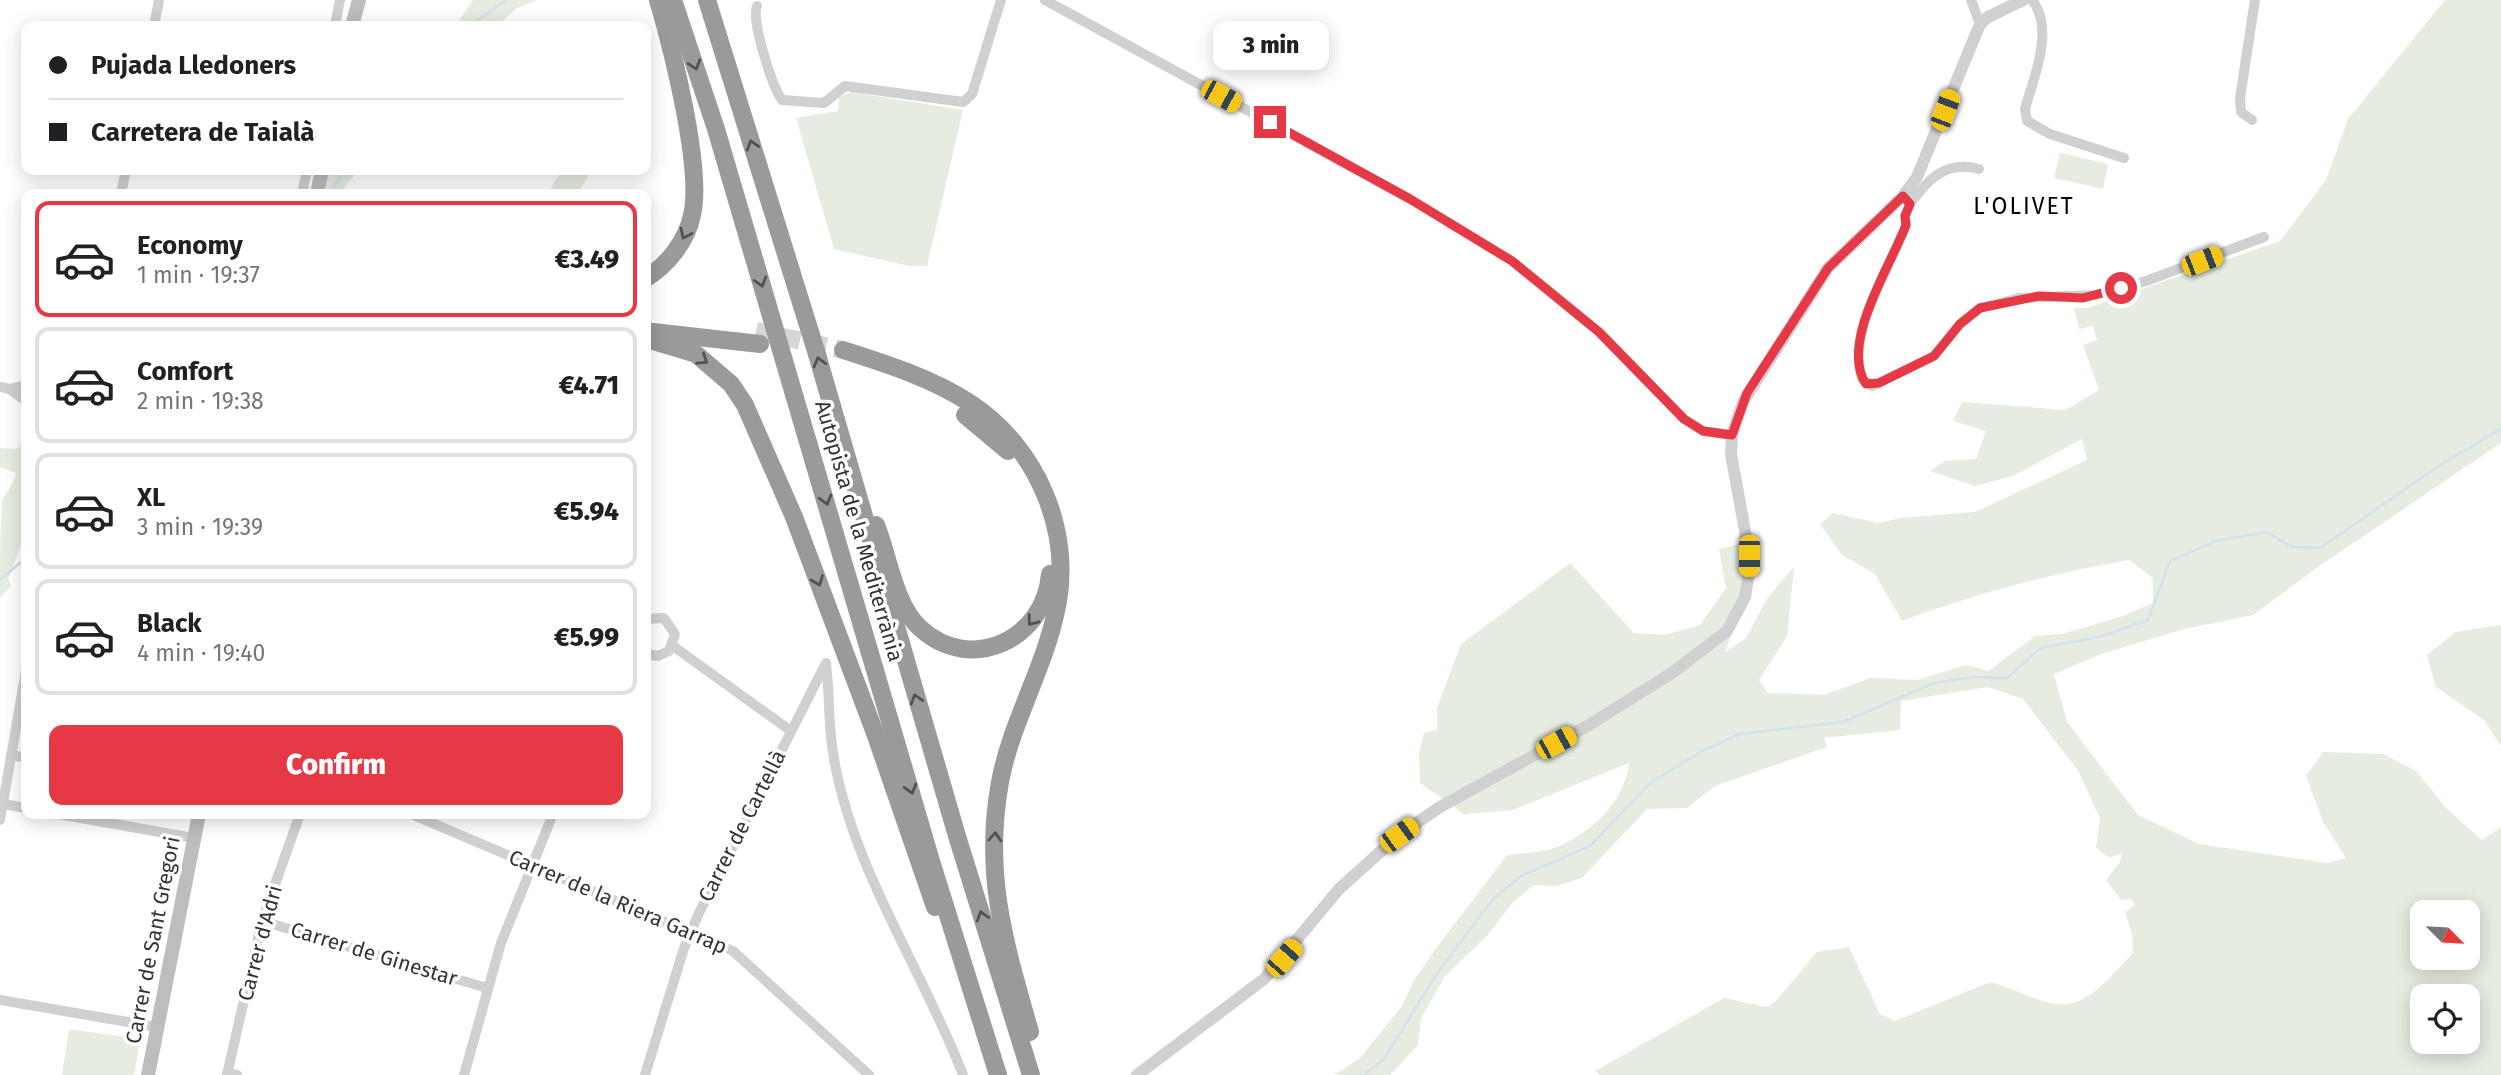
<!DOCTYPE html>
<html lang="en">
<head>
<meta charset="utf-8">
<style>
	:root { --surface:#fff; --page:#f6f6f6; --text:#202124; --muted:#757577; --line:#e0e0e0; --accent:#e63946 }
	body { margin:0; font-family:"Fira Sans",sans-serif; background:var(--page); color:var(--text); height:100vh; display:flex; flex-direction:column; font-size:26px; white-space:nowrap }
	* { box-sizing:border-box; margin:0 }
	p { font-size:23px; color:var(--muted) }
	.icon { flex:none; width:38px; height:38px; fill:none; stroke:currentColor; stroke-width:2; stroke-linecap:round; stroke-linejoin:round }
	.map { position:relative; flex:1; overflow:hidden }
	.sheet { position:absolute; left:21px; top:189px; width:630px; height:630px; display:flex; flex-direction:column; background:var(--surface); border-radius:14px; box-shadow:0 4px 18px #0003 }
	.sheet>* { flex:none }
	.guide { position:absolute; left:21px; top:21px; width:630px; height:154px; border-radius:14px; box-shadow:0 4px 18px #0003; display:grid; align-content:center; height:154px; padding:0 28px; background:var(--surface) }
	.needle { width:46px; rotate:114deg }
	.controls { position:absolute; left:2410px; top:900px; display:grid; gap:14px }
	.controls a { display:grid; place-items:center; width:70px; height:70px; border-radius:14px; background:var(--surface); box-shadow:0 4px 18px #0003; font-size:35px }
	.end { position:absolute; width:32px; height:32px; margin:-16px; border:9px solid #e63946; background:#fff; box-shadow:0 0 0 4px #fff }
	.from { border-radius:50% }
	.bubble { position:absolute; height:49px; border-radius:14px; background:var(--surface); box-shadow:0 4px 18px #0003; font-size:23px; font-weight:800; line-height:49px; text-align:center }
	.car { position:absolute; width:21px; height:42px; margin:-21px -10px; border-radius:9px; box-shadow:0 0 5px 2px #0007; background:linear-gradient(#f5c518 24%,#345 0 40%,#f5c518 0 76%,#345 0 86%,#f5c518 0) }
	.guide b { display:flex; align-items:center; gap:24px; height:66px; font-size:26px }
	.guide b+b { border-top:2px solid var(--line) }
	.guide i { width:18px; height:18px; background:var(--text) }
	ul { padding:12px 0 0; list-style:none }
	li { display:flex; align-items:center; gap:21px; height:116px; margin:0 14px 10px; padding:0 14px; border:4px solid var(--line); border-radius:14px }
	li div { flex:1 }
	li b { display:block; font-size:26px }
	li em { font-style:normal; font-weight:800 }
	li.selected { border-color:var(--accent) }
	li>.icon { width:63px; height:63px; stroke-width:1.5 }
	.primary-button { display:flex; gap:14px; margin-top:auto; padding:14px 28px }
	.primary-button a { flex:1; height:80px; border-radius:14px; background:var(--accent); color:#fff; font-size:28px; font-weight:800; line-height:80px; text-align:center }
	.map>svg:first-child { display:block }
	.green { fill:#e6ecdf; fill-rule:evenodd }
	.lines { fill:none; stroke-linecap:round; stroke-linejoin:round }
	.stream { stroke:#cfe2ee; stroke-width:2.5 }
	.motorway-tunnel { stroke:#d6d6d6; stroke-width:18; stroke-dasharray:18 9; stroke-linecap:butt }
	.minor { stroke:#d0d0d0; stroke-width:10 }
	.tertiary { stroke:#d0d0d0; stroke-width:12 }
	.secondary { stroke:#bdbdbd; stroke-width:14 }
	.motorway { stroke:#9a9a9a; stroke-width:18 }
	.oneway { stroke:#525252 }
	.route { stroke:#e63946; stroke-width:9 }
	.labels { text-anchor:middle; stroke-width:7; stroke-linejoin:round; paint-order:stroke }
	.street-label { font-size:21px; fill:#333; stroke:#fff }
	.neighbourhood-label { font-size:23px; letter-spacing:2px; fill:#000; stroke:#fff }
</style>
</head>
<body>
<div class="map">
<svg width="2501" height="1075" viewBox="0 0 2501 1075">
	<rect width="100%" height="100%" fill="#fff"/>
	<g class="green">
		<polygon points="473,0 537,0 517,8 497,26 455,26"/>
		<path d="M 2445,0 L 2501,0 L 2501,443 L 2318,567 L 2253,615 L 2184,629 L 2104,653 L 2054,674 L 2067,722 L 2138,815 L 2199,844 L 2327,863 L 2346,858 L 2323,822 L 2306,776 L 2323,752 L 2383,754 L 2416,771 L 2448,810 L 2482,840 L 2501,827 L 2501,1075 L 1600,1075 L 1595,1071 L 1724,998 L 1766,1007 L 1775,1002 L 1817,952 L 1849,947 L 1880,1014 L 1895,1021 L 1990,982 C 2011,987 2049,1008 2069,1004 C 2094,999 2117,970 2133,953 L 2132,934 L 2125,912 L 2135,905 L 2131,899 L 2121,900 L 2106,880 L 2120,862 L 2122,853 L 2109,858 L 2096,847 L 2100,819 L 2079,772 L 2023,699 L 1988,687 L 1901,701 L 1900,730 L 1824,738 L 1827,747 L 1715,786 L 1687,808 L 1647,809 L 1582,878 L 1556,886 L 1534,885 L 1512,903 L 1488,935 L 1445,976 L 1421,1018 L 1418,1045 L 1390,1075 L 1334,1075 L 1360,1058 L 1402,1006 L 1414,980 L 1437,947 L 1507,855 C 1521,853 1538,853 1551,849 C 1588,837 1625,802 1629,763 L 1513,810 L 1464,814 L 1420,783 L 1419,753 L 1424,733 L 1437,730 L 1437,708 L 1461,644 L 1570,563 L 1634,633 L 1665,635 L 1700,625 L 1726,588 L 1719,549 L 1745,543 L 1751,580 L 1725,652 L 1746,638 L 1768,597 L 1794,567 L 1787,636 L 1759,680 L 1768,693 L 1824,695 L 1870,678 L 1917,680 L 1966,665 L 1988,671 L 2035,636 L 2062,634 L 2123,616 L 2153,603 L 2153,578 L 2129,560 C 2050,574 1977,593 1902,621 L 1875,574 L 1842,555 L 1820,524 L 1833,513 L 1878,523 L 1900,518 L 1975,512 L 2087,460 L 2082,439 L 2013,476 L 1975,486 L 1930,471 L 1945,461 L 1976,459 L 1986,431 L 1953,421 L 1962,402 L 2065,410 L 2099,390 L 2083,345 L 2097,340 L 2093,326 L 2079,329 L 2074,308 L 2087,308 L 2280,241 L 2326,180 L 2348,119 ZM 2422,912 L 2468,912 L 2468,957 L 2422,957 ZM 2422,996 L 2468,996 L 2468,1041 L 2422,1041 Z"/>
		<polygon points="851,92 963,110 927,266 909,266 834,249 796,118 838,111 839,97"/>
		<polygon points="2060,153 2108,164 2103,189 2054,178"/>
		<polygon points="329,170 358,170 340,194 325,194"/>
		<polygon points="562,170 591,170 578,194 547,194"/>
		<path d="M 26,436 L 26,531 L 8,579 L 11,586 L 0,597 C 0,567 0,533 2,503 C 5,491 14,485 16,473 L 0,467 L 0,448 L 16,449 L 26,443 Z"/>
		<polygon points="2501,625 2501,746 2484,720 2436,687 2427,655 2455,632"/>
		<polygon points="69,1029 140,1039 134,1075 62,1075"/>
	</g>
	<g class="lines">
		<g class="stream">
			<polyline points="470,26 506,0"/>
			<polyline points="329,194 345,170"/>
			<polyline points="0,580 21,562"/>
			<polyline points="1364,1075 1384,1059 1436,975 1493,899 1521,876 1590,846 1650,783 1704,750 1740,734 1843,722 1934,683 1975,677 2007,678 2041,648 2099,637 2148,620 2170,561 2216,541 2266,532 2293,547 2320,548 2442,464 2501,429"/>
		</g>
		<polyline class="motorway-tunnel" points="756,331 843,350"/>
		<g class="minor">
			<polyline points="1045,0 1410,199 1512,261 1599,332 1684,419 1703,431 1732,435"/>
			<polyline points="1971,0 1980,24"/>
			<path d="M 2032,0 C 2055,29 2034,77 2025,109 L 2027,121 L 2050,134 L 2124,158"/>
			<path d="M 757,6 C 751,21 772,86 782,100 L 824,103 L 845,86 L 963,102 L 972,94 L 1001,0"/>
			<polyline points="154,26 159,0"/>
			<polyline points="335,26 340,0"/>
			<polyline points="2252,120 2241,112 2240,98 2255,0"/>
			<polyline points="121,194 126,170"/>
			<polyline points="302,194 307,170"/>
			<path d="M 1903,196 L 1910,204 L 1905,216 L 1906,225 C 1889,273 1847,327 1862,379 L 1872,386 L 1934,356 L 1960,324 L 1980,308 L 2019,298 L 2095,295 L 2146,281 L 2264,237"/>
			<path d="M 1910,204 C 1928,179 1946,160 1979,169"/>
			<polyline points="0,387 9,389 26,401"/>
			<polyline points="9,389 26,385"/>
			<polyline points="646,619 664,618 675,634 669,651 658,656 646,654"/>
			<polyline points="673,646 791,731"/>
			<path d="M 826,664 C 830,695 828,728 834,759 C 854,872 923,970 963,1075"/>
			<polyline points="11,755 26,758"/>
			<polyline points="3,804 26,808"/>
			<polyline points="58,814 194,838"/>
			<polyline points="411,814 733,951 869,1075"/>
			<polyline points="0,820 26,670"/>
			<polyline points="262,921 487,988"/>
			<polyline points="0,1000 157,1027"/>
			<polyline points="227,1073 237,1075"/>
			<polyline points="227,1075 262,921 300,814"/>
			<polyline points="464,1075 501,943 553,814"/>
			<polyline points="645,1075 684,948 699,913 826,663"/>
		</g>
		<polyline class="tertiary" points="1137,1075 1264,979 1339,889 1399,835 1440,807 1589,725 1672,673 1727,631 1745,597 1749,573 1745,531 1731,454 1732,435 1743,402 1828,268 1903,196 1917,177 1980,24 1988,17 2023,0"/>
		<g class="secondary">
			<polyline points="352,26 359,0"/>
			<polyline points="317,194 322,170"/>
			<polyline points="148,1075 199,814"/>
		</g>
		<g class="motorway">
			<polyline points="673,0 716,129 931,861 998,1075"/>
			<polyline points="707,0 816,351 957,836 1031,1075"/>
			<path d="M 646,278 C 668,265 687,240 692,215 C 703,169 672,48 658,0"/>
			<polyline points="653,332 760,344"/>
			<polyline points="646,339 696,354 731,384 745,405 794,517 875,733 935,907"/>
			<path d="M 843,350 C 887,364 931,378 970,403 C 1037,447 1074,532 1056,611 C 1044,669 1011,723 1000,782 C 983,876 1005,943 1030,1032"/>
			<polyline points="965,415 1008,451"/>
			<path d="M 876,525 C 889,557 894,604 920,628 C 971,675 1045,639 1050,574"/>
		</g>
	</g>
	<defs><path id="oneway-chevron" d="M-2-3.5L2.5 0L-2 3.5" fill="none" stroke-width="1.6" stroke-linecap="round" stroke-linejoin="round" transform="scale(1.75)"/></defs>
	<g class="oneway">
		<use href="#oneway-chevron" transform="translate(695 65) rotate(72)"/>
		<use href="#oneway-chevron" transform="translate(752 145) rotate(-107)"/>
		<use href="#oneway-chevron" transform="translate(685 234) rotate(116)"/>
		<use href="#oneway-chevron" transform="translate(761 282) rotate(73)"/>
		<use href="#oneway-chevron" transform="translate(703 360) rotate(34)"/>
		<use href="#oneway-chevron" transform="translate(819 362) rotate(-106)"/>
		<use href="#oneway-chevron" transform="translate(826 500) rotate(74)"/>
		<use href="#oneway-chevron" transform="translate(818 581) rotate(69)"/>
		<use href="#oneway-chevron" transform="translate(1032 621) rotate(127)"/>
		<use href="#oneway-chevron" transform="translate(916 699) rotate(-107)"/>
		<use href="#oneway-chevron" transform="translate(911 789) rotate(74)"/>
		<use href="#oneway-chevron" transform="translate(995 837) rotate(-86)"/>
		<use href="#oneway-chevron" transform="translate(982 916) rotate(-107)"/>
	</g>
	<g class="lines">
		<path class="route" d="M 1270,122 L 1410,199 L 1512,261 L 1599,332 L 1684,419 L 1703,431 L 1732,435 L 1747,393 L 1828,268 L 1903,196 L 1910,204 L 1905,216 L 1906,225 C 1891,265 1839,344 1866,384 L 1879,383 L 1934,356 L 1960,324 L 1980,308 L 2039,296 L 2083,298 L 2121,288"/>
	</g>
	<g class="labels">
		<g class="street-label">
			<text transform="translate(859 531) rotate(74)" y="7">Autopista de la Mediterrània</text>
			<text transform="translate(742 826) rotate(-63)" y="7">Carrer de Cartellà</text>
			<text transform="translate(618 902) rotate(23)" y="7">Carrer de la Riera Garrap</text>
			<text transform="translate(153 940) rotate(-79)" y="7">Carrer de Sant Gregori</text>
			<text transform="translate(260 943) rotate(-75)" y="7">Carrer d'Adri</text>
			<text transform="translate(374 954) rotate(17)" y="7">Carrer de Ginestar</text>
		</g>
		<g class="neighbourhood-label">
			<text x="2024" y="214">L'OLIVET</text>
		</g>
	</g>
</svg>
<div class="controls">
<a><svg class="needle" viewBox="-14 -14 28 28"><path d="M0-13l5 13h-10z" fill="#e53935"/><path d="M0 13l5-13h-10z" fill="#757577"/></svg></a>
<a><svg class="icon" aria-label="locate" viewBox="0 0 24 24"><circle cx="12" cy="12" r="6"/><path d="M12 2v4M12 18v4M2 12h4M18 12h4"/></svg></a>
</div>
<i class="end from" style="left:2121px;top:288px"></i>
<i class="end" style="left:1270px;top:122px"></i>
<div class="bubble" style="left:1213px;top:21px;width:116px">3 min</div>
<i class="car" style="left:1221px;top:96px;rotate:118deg"></i>
<i class="car" style="left:1945px;top:110px;rotate:21deg"></i>
<i class="car" style="left:2202px;top:261px;rotate:69deg"></i>
<i class="car" style="left:1749px;top:556px;rotate:180deg"></i>
<i class="car" style="left:1556px;top:743px;rotate:61deg"></i>
<i class="car" style="left:1399px;top:835px;rotate:54deg"></i>
<i class="car" style="left:1284px;top:958px;rotate:41deg"></i>
<div class="guide">
<b><i class="from"></i>Pujada Lledoners</b>
<b><i></i>Carretera de Taialà</b>
</div>
<section class="sheet">
<ul>
<li class="selected"><svg class="icon" aria-label="car" viewBox="0 0 24 24"><path d="M5 17H2v-5l4-1 3-4h7l3 4 3 1v5h-3M9 17h6M6 11h13"/><circle cx="7" cy="17" r="2"/><circle cx="17" cy="17" r="2"/></svg><div><b>Economy</b><p>1 min · 19:37</p></div><em>€3.49</em></li>
<li><svg class="icon" aria-label="car" viewBox="0 0 24 24"><path d="M5 17H2v-5l4-1 3-4h7l3 4 3 1v5h-3M9 17h6M6 11h13"/><circle cx="7" cy="17" r="2"/><circle cx="17" cy="17" r="2"/></svg><div><b>Comfort</b><p>2 min · 19:38</p></div><em>€4.71</em></li>
<li><svg class="icon" aria-label="car" viewBox="0 0 24 24"><path d="M5 17H2v-5l4-1 3-4h7l3 4 3 1v5h-3M9 17h6M6 11h13"/><circle cx="7" cy="17" r="2"/><circle cx="17" cy="17" r="2"/></svg><div><b>XL</b><p>3 min · 19:39</p></div><em>€5.94</em></li>
<li><svg class="icon" aria-label="car" viewBox="0 0 24 24"><path d="M5 17H2v-5l4-1 3-4h7l3 4 3 1v5h-3M9 17h6M6 11h13"/><circle cx="7" cy="17" r="2"/><circle cx="17" cy="17" r="2"/></svg><div><b>Black</b><p>4 min · 19:40</p></div><em>€5.99</em></li>
</ul>
<div class="primary-button"><a>Confirm</a></div>
</section>
</div>
</body>
</html>
